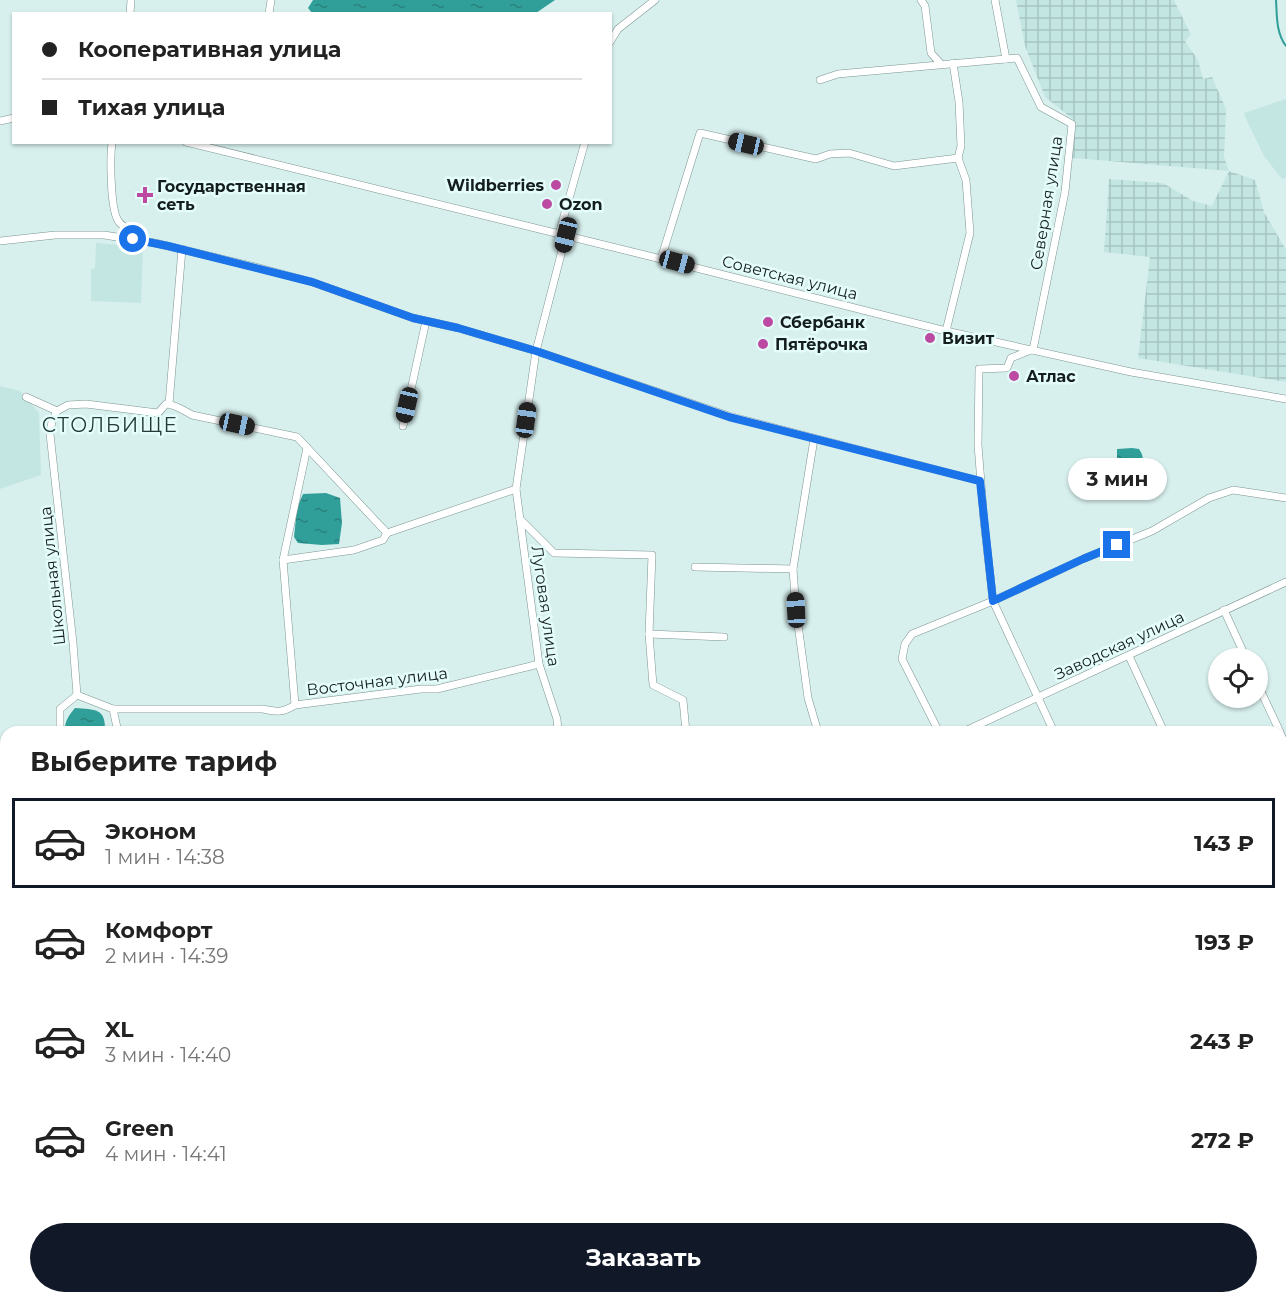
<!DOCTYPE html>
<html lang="ru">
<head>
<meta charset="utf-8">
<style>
	:root { --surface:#fff; --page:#f6f6f6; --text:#222; --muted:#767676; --line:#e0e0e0; --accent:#111827 }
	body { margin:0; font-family:Montserrat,sans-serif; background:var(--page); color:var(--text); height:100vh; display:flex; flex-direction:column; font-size:22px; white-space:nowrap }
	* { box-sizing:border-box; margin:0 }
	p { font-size:20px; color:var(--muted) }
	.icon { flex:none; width:33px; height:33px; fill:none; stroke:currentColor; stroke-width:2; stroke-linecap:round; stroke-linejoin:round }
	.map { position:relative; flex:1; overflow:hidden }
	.panel { position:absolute; left:0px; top:726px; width:1287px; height:578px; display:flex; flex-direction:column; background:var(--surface); border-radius:18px 18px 0 0; box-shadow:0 2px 4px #0004 }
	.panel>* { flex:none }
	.banner { position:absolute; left:12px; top:12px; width:600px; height:132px; border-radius:0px; box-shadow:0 2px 4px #0004; display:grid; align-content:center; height:132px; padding:0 30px; background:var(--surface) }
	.buttons { position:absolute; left:1208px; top:648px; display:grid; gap:12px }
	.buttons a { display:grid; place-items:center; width:60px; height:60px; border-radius:50%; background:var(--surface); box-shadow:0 2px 4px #0004; font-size:30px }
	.end { position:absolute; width:27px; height:27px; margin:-14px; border:8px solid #1a73e8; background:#fff; box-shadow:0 0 0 3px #fff }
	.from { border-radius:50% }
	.bubble { position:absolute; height:42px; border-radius:21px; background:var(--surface); box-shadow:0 2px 4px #0004; font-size:20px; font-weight:700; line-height:42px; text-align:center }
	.car { position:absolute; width:18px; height:36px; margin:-18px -9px; border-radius:8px; box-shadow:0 0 4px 2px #0007; background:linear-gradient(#222 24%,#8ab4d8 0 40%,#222 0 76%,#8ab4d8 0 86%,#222 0) }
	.banner b { display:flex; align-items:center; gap:21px; height:57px; font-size:22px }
	.banner b+b { border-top:2px solid var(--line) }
	.banner i { width:15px; height:15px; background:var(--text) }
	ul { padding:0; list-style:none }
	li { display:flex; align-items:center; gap:18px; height:90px; margin:0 12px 9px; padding:0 18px; border:3px solid transparent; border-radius:0px }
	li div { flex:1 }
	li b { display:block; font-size:22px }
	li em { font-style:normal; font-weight:700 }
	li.active { border-color:var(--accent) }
	li>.icon { width:54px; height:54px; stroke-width:1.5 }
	h2 { padding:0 30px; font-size:27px; line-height:72px }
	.button { display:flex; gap:12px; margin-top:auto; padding:12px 30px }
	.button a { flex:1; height:69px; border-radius:36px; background:var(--accent); color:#fff; font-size:24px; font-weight:700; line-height:69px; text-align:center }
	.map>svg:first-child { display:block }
	.built { fill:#c3e6e3 }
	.industrial { fill:url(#industrial-grid) }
	.forest { fill:url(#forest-firs) }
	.water { fill:url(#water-ripples) }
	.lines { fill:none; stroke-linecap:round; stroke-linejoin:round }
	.stream { stroke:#319f99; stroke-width:2 }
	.minor-casing { stroke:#7c9491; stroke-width:8 }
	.minor { stroke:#fff; stroke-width:7 }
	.rail { stroke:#495756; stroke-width:2; stroke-dasharray:3 6; stroke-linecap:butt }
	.route { stroke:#1a73e8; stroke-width:8 }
	.poi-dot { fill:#bc49a2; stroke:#e4fdfb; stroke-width:2 }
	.labels { text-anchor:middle; stroke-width:5; stroke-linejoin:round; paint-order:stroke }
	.poi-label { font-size:16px; font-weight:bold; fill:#151e1e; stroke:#e4fdfb; text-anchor:start }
	.street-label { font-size:16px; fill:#151e1e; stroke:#e4fdfb }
	.quarter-label { font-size:20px; letter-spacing:1.5px; fill:#253a38; stroke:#e4fdfb }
</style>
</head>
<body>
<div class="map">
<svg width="1286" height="1303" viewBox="0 0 1286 1303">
	<defs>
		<pattern id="industrial-grid" width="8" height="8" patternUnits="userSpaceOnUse" patternTransform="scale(1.5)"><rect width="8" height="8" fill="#c3e6e3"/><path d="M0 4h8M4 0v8" fill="none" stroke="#a7c5c2"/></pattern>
		<pattern id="forest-firs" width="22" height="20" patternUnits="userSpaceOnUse" patternTransform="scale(1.5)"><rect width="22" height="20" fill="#2dc7bf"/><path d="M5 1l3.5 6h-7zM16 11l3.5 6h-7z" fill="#27aaa4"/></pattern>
		<pattern id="water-ripples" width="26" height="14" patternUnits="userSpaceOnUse" patternTransform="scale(1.5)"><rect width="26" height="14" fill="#319f99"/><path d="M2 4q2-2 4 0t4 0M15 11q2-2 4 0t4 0" fill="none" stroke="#28817c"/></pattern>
	</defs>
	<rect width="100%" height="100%" fill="#d7f0ee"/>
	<g class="built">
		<polygon points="1286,99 1286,178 1282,179 1264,156 1246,119 1244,113"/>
		<polygon points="96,243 143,247 141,303 91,301 91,269 95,268"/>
		<polygon points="0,386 20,391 39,413 41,475 0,489"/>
		<polygon points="0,742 6,770 6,829 0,831"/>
	</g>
	<polygon class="industrial" points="1016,0 1174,0 1191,35 1185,41 1198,60 1203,79 1212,77 1226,109 1224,157 1229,171 1255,180 1264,212 1286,250 1286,382 1138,358 1150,257 1104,252 1109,179 1163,183 1193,201 1212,206 1229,171 1073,158 1074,120 1045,97 1025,46"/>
	<g class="forest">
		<polygon points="1286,1000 1286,1066 1281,1068 1281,1003"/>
		<polygon points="1286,1188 1286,1303 1255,1303 1254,1298 1281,1298 1281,1194"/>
	</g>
	<g class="water">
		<polygon points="313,0 555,0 536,13 312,13 308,8"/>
		<path d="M 1132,448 L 1139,449 C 1143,455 1144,460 1142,467 L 1134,471 L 1121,473 L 1117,463 L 1117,449 Z"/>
		<polygon points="326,493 340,498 342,523 339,544 322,545 298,543 294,537 297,508 303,494"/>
		<path d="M 75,708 C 95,710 106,707 105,732 L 65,732 C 64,722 69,715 75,708 Z"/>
		<polygon points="227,1298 355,1298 356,1303 208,1303"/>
	</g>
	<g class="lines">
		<path class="stream" d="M 1276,0 C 1277,16 1276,33 1286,46"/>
		<g class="minor-casing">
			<g id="minor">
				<polyline points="921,0 925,6 931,53 941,64"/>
				<polyline points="995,0 1006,59"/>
				<polyline points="130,14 131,0"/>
				<polyline points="269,14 271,0"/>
				<polyline points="610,42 618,29 655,0"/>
				<polyline points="820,80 838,74 1017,58 1041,107 1072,124 1065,192 1033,350"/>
				<polyline points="0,121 14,118"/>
				<path d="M 112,142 C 110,158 110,211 119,222 C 122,226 127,228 131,231 L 133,239"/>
				<polyline points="186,142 661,259 946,331 1131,372 1286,399"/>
				<polyline points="559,234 585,142"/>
				<polyline points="0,241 55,235 104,235 155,243 255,267 312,282 413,318 458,328 536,351 729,416 980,481"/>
				<polyline points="661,259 700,133 816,159 830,154 849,153 894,166 958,158"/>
				<polyline points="946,331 970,233 966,180 958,158 961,146 959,102 953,63"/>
				<polyline points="1031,350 1011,358 1007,368 979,369 978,445 984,521 993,601 1054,732"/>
				<path d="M 26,397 L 57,411 L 68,405 L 86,404 L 158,413 L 166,404 C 174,404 185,411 192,415 L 297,437 L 387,533 L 516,489"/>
				<polyline points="169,404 182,249"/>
				<polyline points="57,411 52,421 50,434 73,643 77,695"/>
				<polyline points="403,426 426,321"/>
				<polyline points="814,439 793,569 796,610 808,698 818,732"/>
				<polyline points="520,519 554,553 652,555 649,634 653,685 683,700 686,732"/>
				<polyline points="283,560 354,550 383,540 387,533"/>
				<polyline points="695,567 793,569"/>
				<polyline points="1224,610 1246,658"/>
				<polyline points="649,634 724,637"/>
				<polyline points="1129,656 1164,732"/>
				<polyline points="1257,683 1280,732"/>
				<path d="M 77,695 L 113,709 L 263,709 C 277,712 282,713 295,705 L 421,689 L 437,689 L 539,664"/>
				<polyline points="295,705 283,560 307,448"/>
				<polyline points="113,709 118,732"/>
				<polyline points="60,732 60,709 77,695"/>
				<polyline points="558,732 557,719 539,664 516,489 536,351 566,235"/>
				<polyline points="939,732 902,659 905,644 912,634 993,601 1083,559 1152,531 1209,498 1233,490 1286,498"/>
				<polyline points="963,732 1286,582"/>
				<polyline points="1281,735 1286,746"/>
				<polyline points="0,934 6,934"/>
				<polyline points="0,1073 6,1074"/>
				<polyline points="0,1261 6,1259"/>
				<polyline points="97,1298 99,1303"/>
				<polyline points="416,1298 419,1303"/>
				<polyline points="530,1298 532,1303"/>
				<polyline points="198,1303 211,1298"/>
			</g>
		</g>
		<use href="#minor" class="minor"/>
		<g class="rail">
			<polyline points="1281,971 1286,968"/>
			<polyline points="690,1303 699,1298"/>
		</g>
	</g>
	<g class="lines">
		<polyline class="route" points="133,239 168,246 312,282 413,318 458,328 536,351 729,417 980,481 993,601 1083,559 1117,545"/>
	</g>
	<g class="poi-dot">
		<circle cx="556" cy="185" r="6"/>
		<path d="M142 186h6v6h6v6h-6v6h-6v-6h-6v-6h6z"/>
		<circle cx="547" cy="204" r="6"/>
		<circle cx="768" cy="322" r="6"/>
		<circle cx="930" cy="338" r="6"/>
		<circle cx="763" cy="344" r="6"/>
		<circle cx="1014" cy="376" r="6"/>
	</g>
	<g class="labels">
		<g class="poi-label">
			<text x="544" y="191" text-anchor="end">Wildberries</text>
			<text x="157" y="192">Государственная<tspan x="157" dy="18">сеть</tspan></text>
			<text x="559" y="210">Ozon</text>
			<text x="780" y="328">Сбербанк</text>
			<text x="942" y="344">Визит</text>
			<text x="775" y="350">Пятёрочка</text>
			<text x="1026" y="382">Атлас</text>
		</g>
		<g class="street-label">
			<text transform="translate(1046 203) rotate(-81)" y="6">Северная улица</text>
			<text transform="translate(790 277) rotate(14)" y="6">Советская улица</text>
			<text transform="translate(52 576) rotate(-96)" y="6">Школьная улица</text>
			<text transform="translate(546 606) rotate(82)" y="6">Луговая улица</text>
			<text transform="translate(1119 645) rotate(-25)" y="6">Заводская улица</text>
			<text transform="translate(377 681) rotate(-7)" y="6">Восточная улица</text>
		</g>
		<g class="quarter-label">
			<text x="110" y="432">СТОЛБИЩЕ</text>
		</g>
	</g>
</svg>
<div class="buttons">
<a><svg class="icon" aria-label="locate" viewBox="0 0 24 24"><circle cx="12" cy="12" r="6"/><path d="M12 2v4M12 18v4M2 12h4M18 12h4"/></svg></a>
</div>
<i class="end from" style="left:133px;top:239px"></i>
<i class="end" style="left:1117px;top:545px"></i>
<div class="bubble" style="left:1068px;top:458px;width:99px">3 мин</div>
<i class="car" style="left:746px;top:144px;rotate:283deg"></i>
<i class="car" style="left:566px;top:235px;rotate:194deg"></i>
<i class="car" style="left:677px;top:262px;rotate:105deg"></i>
<i class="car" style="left:407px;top:405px;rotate:193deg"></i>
<i class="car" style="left:526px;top:420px;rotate:8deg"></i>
<i class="car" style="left:237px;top:424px;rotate:102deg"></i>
<i class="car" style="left:796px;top:610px;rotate:357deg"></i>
<div class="banner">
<b><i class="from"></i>Кооперативная улица</b>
<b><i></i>Тихая улица</b>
</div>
<section class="panel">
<h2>Выберите тариф</h2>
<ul>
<li class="active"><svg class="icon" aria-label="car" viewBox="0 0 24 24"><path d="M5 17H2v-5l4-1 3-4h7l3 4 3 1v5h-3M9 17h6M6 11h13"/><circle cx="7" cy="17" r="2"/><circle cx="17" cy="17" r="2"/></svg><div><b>Эконом</b><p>1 мин · 14:38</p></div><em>143 ₽</em></li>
<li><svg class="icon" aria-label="car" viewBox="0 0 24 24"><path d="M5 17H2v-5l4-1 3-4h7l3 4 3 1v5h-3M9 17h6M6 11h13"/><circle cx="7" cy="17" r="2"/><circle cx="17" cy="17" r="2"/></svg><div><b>Комфорт</b><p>2 мин · 14:39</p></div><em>193 ₽</em></li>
<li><svg class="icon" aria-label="car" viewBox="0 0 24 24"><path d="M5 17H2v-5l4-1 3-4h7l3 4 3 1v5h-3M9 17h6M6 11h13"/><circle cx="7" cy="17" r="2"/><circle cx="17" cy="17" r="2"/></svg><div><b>XL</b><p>3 мин · 14:40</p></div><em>243 ₽</em></li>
<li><svg class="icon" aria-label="car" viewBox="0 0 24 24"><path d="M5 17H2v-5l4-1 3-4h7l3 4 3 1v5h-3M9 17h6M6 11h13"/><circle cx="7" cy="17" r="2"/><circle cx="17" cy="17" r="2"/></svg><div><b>Green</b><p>4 мин · 14:41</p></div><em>272 ₽</em></li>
</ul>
<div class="button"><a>Заказать</a></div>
</section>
</div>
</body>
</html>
